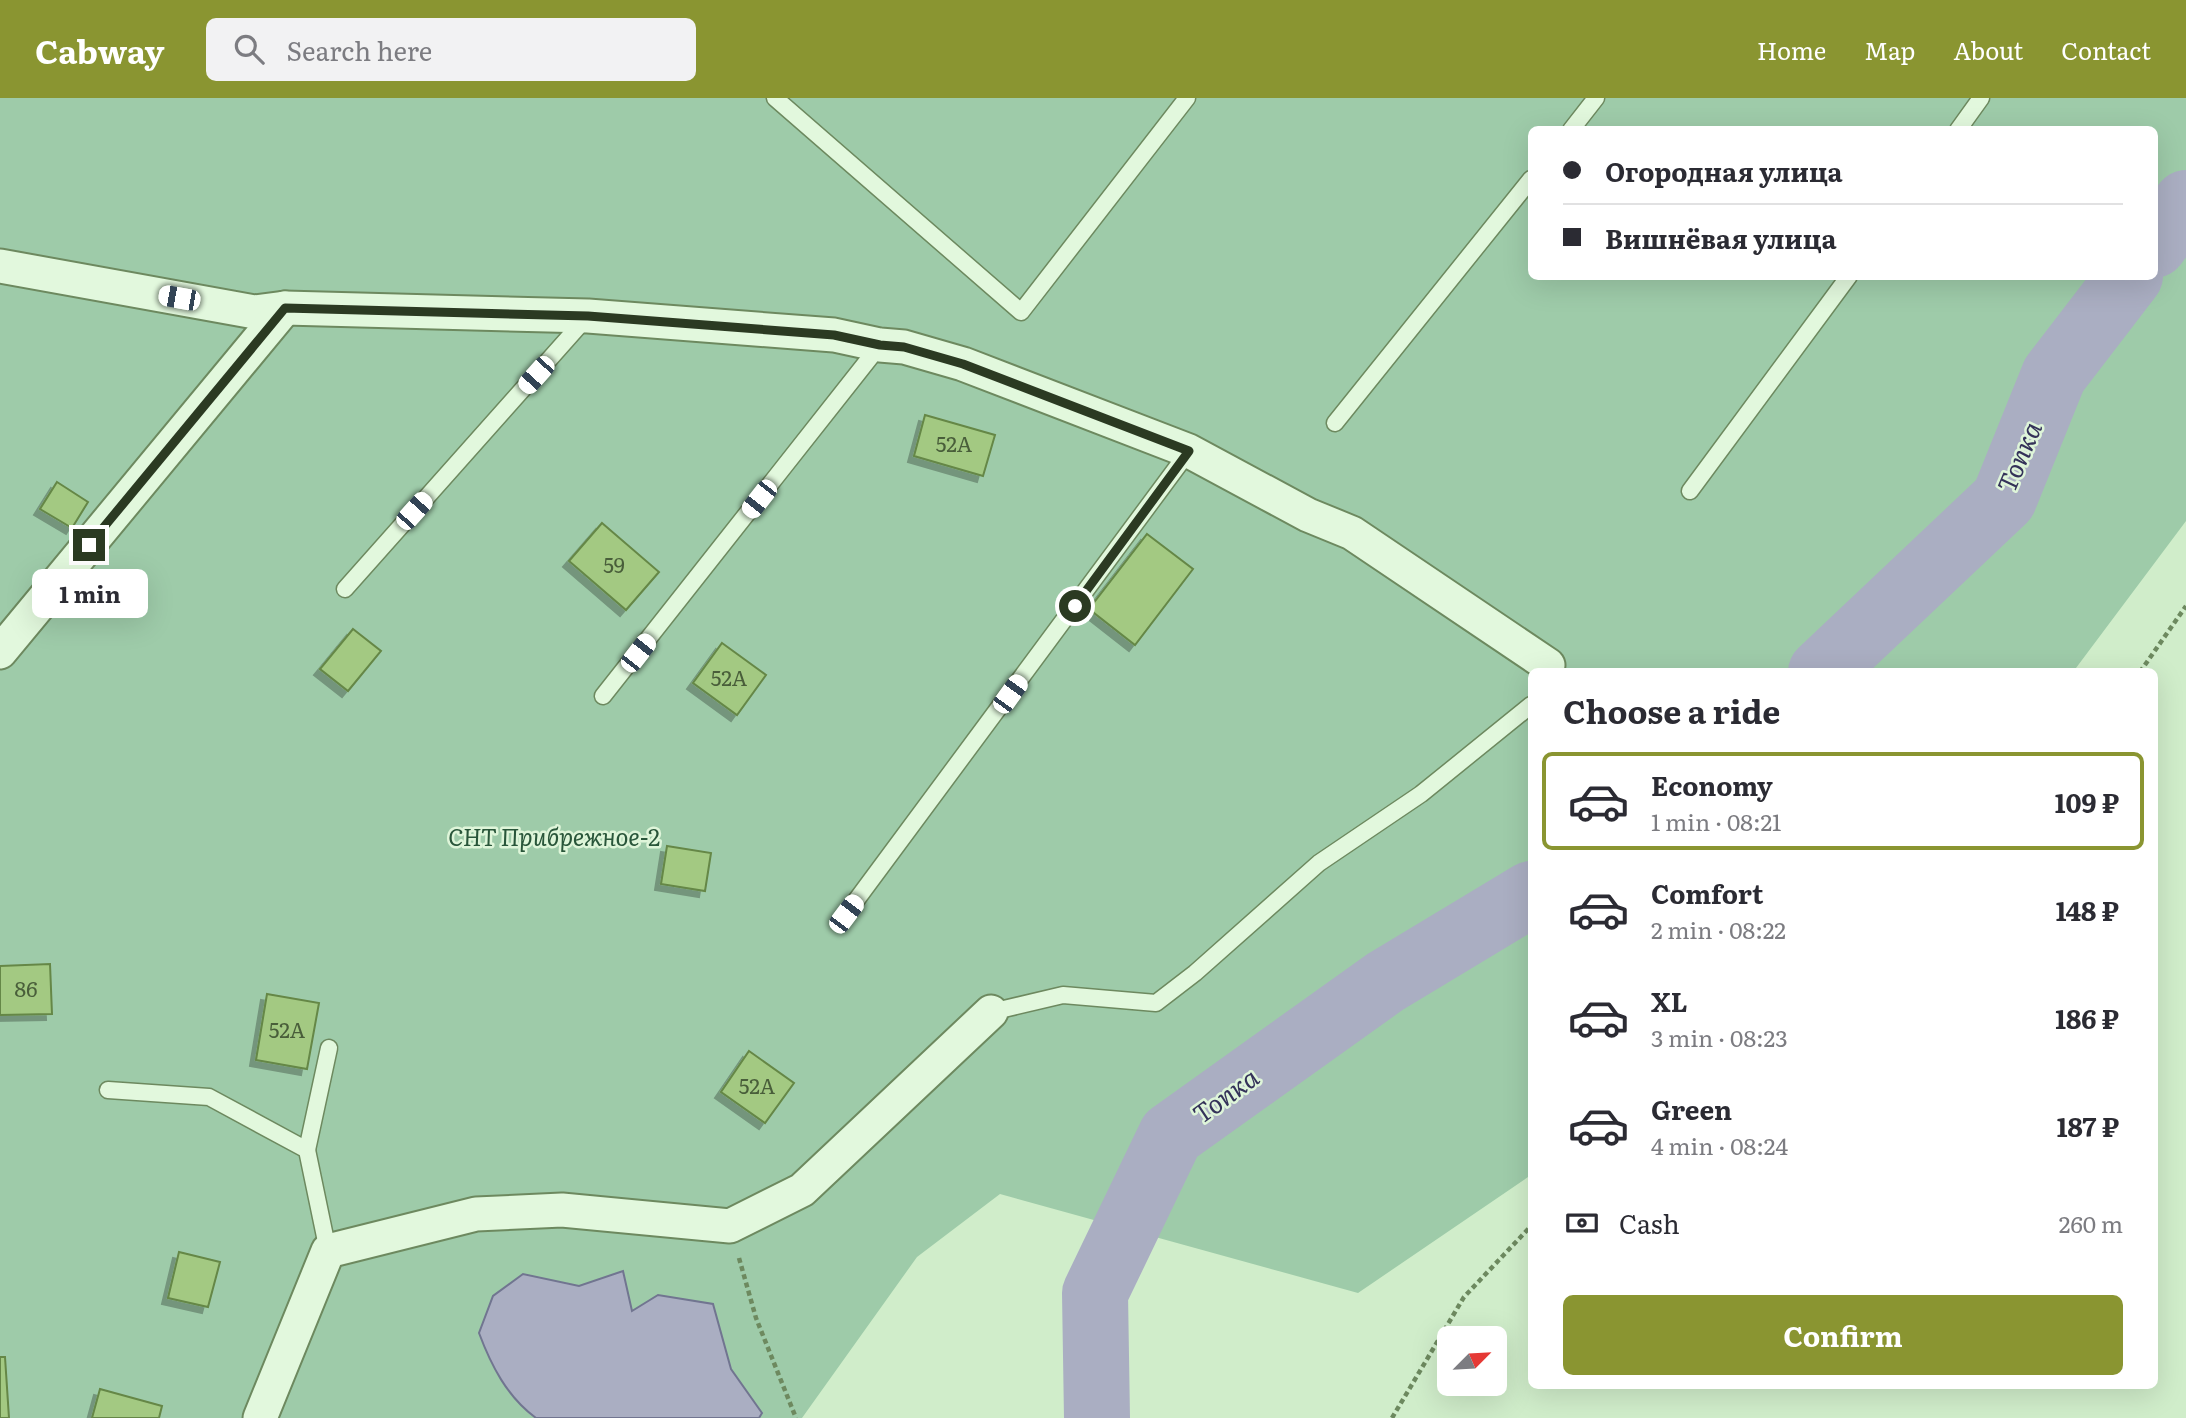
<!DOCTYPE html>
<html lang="en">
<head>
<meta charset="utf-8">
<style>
	:root { --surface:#fff; --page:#f2f2f3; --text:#2b2b33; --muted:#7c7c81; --line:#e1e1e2; --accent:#8a9531 }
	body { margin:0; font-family:Literata,serif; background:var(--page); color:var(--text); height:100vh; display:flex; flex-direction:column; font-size:26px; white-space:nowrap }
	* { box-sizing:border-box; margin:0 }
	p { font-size:23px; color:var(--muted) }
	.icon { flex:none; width:38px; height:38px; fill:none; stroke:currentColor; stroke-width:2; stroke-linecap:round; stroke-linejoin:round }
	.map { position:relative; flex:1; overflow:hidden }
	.panel { position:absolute; left:1528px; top:570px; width:630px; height:721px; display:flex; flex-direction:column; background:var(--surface); border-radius:10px; box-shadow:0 7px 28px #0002 }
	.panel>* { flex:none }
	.banner { position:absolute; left:1528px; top:28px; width:630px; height:154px; border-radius:10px; box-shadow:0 7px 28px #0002; display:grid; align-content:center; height:154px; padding:0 35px; background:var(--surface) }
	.needle { width:46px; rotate:66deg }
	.tools { position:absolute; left:1437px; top:1228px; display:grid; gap:14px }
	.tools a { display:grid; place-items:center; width:70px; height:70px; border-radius:10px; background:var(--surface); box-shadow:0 7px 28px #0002; font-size:35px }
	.end { position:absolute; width:32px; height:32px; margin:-16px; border:9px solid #2b3a22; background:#fff; box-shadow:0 0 0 4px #fff }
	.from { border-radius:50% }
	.bubble { position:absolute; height:49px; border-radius:10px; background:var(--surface); box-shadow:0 7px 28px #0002; font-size:23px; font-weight:700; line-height:49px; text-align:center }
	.car { position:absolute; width:21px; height:42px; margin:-21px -10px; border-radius:9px; box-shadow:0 0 5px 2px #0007; background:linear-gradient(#fff 24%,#345 0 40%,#fff 0 76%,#345 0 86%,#fff 0) }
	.banner b { display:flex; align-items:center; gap:24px; height:66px; font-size:26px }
	.banner b+b { border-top:2px solid var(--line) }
	.banner i { width:18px; height:18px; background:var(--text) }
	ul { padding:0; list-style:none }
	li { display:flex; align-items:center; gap:21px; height:98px; margin:0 14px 10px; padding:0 21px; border:4px solid transparent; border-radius:10px }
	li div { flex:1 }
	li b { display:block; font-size:26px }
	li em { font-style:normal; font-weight:700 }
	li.current { border-color:var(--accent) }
	li>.icon { width:63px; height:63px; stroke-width:1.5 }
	h2 { padding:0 35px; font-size:32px; line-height:84px }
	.pay { display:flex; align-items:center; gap:18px; height:77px; padding:0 35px; font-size:26px }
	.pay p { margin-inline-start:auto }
	.primary-button { display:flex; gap:14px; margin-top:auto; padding:14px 35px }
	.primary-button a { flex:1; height:80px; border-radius:10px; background:var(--accent); color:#fff; font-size:28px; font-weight:700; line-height:80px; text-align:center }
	header { display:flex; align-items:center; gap:42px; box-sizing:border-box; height:98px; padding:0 35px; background:var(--accent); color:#fff }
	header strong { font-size:33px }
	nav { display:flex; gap:38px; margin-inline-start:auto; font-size:24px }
	.search { width:490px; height:63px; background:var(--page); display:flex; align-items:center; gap:18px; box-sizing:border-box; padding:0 24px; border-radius:10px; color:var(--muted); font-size:26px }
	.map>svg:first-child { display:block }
	.green { fill:#9ecba9; fill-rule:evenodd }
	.water { fill:#aaaec2; stroke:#717590; stroke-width:2 }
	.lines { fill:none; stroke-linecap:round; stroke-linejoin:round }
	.river { stroke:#aaaec2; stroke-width:66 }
	.building { fill:#a3c982; stroke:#658746; stroke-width:2; filter:url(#shadow) }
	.lane-casing { stroke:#6d895f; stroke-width:19 }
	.street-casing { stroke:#6d895f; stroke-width:37 }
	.path { stroke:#6d895f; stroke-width:4.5; stroke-dasharray:5 3.5; stroke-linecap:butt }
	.lane { stroke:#e2f8dd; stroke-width:16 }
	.street { stroke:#e2f8dd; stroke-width:33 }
	.route { stroke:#2b3a22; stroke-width:9 }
	.labels { text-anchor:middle; stroke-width:5; stroke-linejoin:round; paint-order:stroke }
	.number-label { font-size:21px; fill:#495e3a }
	.park-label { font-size:24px; font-style:italic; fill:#29563a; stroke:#def5d9 }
	.water-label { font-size:26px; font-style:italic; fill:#343259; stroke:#def5d9 }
</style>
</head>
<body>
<header>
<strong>Cabway</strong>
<div class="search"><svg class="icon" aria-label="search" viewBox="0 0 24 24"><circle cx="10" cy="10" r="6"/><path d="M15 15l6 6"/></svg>Search here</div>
<nav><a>Home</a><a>Map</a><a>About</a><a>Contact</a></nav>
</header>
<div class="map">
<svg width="2186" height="1320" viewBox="0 0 2186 1320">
	<defs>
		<filter id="shadow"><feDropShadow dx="-6" dy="6" stdDeviation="0" flood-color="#0004"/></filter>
	</defs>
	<rect width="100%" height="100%" fill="#d0edca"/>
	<path class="green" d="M 0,0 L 2186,0 L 2186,423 L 2073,574 L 1531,574 L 1531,1077 L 1358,1195 L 1000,1096 L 917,1159 L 802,1320 L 0,1320 ZM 1531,32 L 2154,32 L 2154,178 L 1531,178 Z"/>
	<path class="water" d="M 623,1173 L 632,1213 L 658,1197 L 713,1206 L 731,1271 L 762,1315 L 759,1320 L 536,1320 C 507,1299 491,1267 479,1235 L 493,1198 L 523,1176 L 579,1188 Z"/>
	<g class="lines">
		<g class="river">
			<polyline points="2154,147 2186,105"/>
			<polyline points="1821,574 2004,401 2054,277 2130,178"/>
			<polyline points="1097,1320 1095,1195 1171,1037 1385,884 1531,796"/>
		</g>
	</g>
	<g class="building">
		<polygon points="925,317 995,337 983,378 914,358"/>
		<polygon points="57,384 88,404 72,430 40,411"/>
		<polygon points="602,425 659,474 626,512 569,463"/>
		<polygon points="1147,436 1193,471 1135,547 1089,511"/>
		<polygon points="353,531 381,553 348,593 320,571"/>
		<polygon points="722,545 766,577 737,617 693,585"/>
		<polygon points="667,748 711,755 705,793 661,786"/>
		<polygon points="50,866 52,916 0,917 0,868"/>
		<polygon points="267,896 319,905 307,971 256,962"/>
		<polygon points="749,953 794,985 765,1025 721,994"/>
		<polygon points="179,1154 220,1164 208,1209 168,1200"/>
		<polygon points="0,1259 5,1259 9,1320 0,1320"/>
		<polygon points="100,1291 162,1308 159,1320 92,1320"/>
	</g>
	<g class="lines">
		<g class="lane-casing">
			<g id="lane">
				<polyline points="775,0 1021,214 1187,0"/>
				<polyline points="1571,32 1596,0"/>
				<polyline points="1958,32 1981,0"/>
				<polyline points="1335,325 1531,81"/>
				<polyline points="1690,393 1849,178"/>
				<polyline points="345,491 586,220"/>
				<polyline points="603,598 880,247"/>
				<polyline points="846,816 1189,353"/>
				<polyline points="991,914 1063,897 1156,905 1195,875 1319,765 1421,696 1531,607"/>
				<polyline points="108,992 209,999 307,1052 328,1153"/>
				<polyline points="307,1052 329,950"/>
			</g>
		</g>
		<g class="street-casing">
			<g id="street">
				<polyline points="0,168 255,214 285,210 588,218 834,237 880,247 904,249 963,266 1189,353 1308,417 1352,435 1548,567"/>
				<polyline points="0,554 285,210"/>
				<polyline points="260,1320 328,1153 476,1116 562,1112 730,1128 802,1092 991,914"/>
			</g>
		</g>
		<g class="path">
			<polyline points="2140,574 2186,508"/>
			<polyline points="739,1160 756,1220 796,1320"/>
			<polyline points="1392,1320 1464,1199 1531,1128"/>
		</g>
		<use href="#lane" class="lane"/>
		<use href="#street" class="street"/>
	</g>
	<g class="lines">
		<polyline class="route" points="89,447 285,210 588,218 834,237 880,247 904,249 963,266 1189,353 1075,508"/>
	</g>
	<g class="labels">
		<g class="number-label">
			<text x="954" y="354">52А</text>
			<text x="614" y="475">59</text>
			<text x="729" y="588">52А</text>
			<text x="26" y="899">86</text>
			<text x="287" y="940">52А</text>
			<text x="757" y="996">52А</text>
		</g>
		<g class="park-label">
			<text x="554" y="748">СНТ Прибрежное-2</text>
		</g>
		<g class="water-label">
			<text transform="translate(2020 359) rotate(-67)" y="9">Топка</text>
			<text transform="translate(1226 998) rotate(-36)" y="9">Топка</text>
		</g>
	</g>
</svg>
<div class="tools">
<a><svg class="needle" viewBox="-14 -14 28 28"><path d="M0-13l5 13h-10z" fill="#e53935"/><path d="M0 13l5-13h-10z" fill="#7c7c81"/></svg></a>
</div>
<i class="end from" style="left:1075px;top:508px"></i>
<i class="end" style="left:89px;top:447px"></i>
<div class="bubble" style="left:32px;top:471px;width:116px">1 min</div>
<i class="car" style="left:179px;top:200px;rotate:280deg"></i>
<i class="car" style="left:536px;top:277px;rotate:222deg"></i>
<i class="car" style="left:759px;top:401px;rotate:218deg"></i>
<i class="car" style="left:414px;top:413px;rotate:42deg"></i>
<i class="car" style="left:638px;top:555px;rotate:38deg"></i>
<i class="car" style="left:1010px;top:596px;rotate:36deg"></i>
<i class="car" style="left:846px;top:816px;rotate:37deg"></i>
<div class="banner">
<b><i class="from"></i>Огородная улица</b>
<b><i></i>Вишнёвая улица</b>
</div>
<section class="panel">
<h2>Choose a ride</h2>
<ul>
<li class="current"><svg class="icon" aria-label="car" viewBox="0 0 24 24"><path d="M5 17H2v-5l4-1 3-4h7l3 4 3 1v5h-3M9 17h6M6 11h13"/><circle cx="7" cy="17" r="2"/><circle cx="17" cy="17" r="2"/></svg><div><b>Economy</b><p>1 min · 08:21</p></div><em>109 ₽</em></li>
<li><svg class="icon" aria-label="car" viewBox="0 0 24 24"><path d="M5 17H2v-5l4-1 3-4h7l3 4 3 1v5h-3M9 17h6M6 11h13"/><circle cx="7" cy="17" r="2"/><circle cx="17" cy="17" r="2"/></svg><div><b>Comfort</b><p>2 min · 08:22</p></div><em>148 ₽</em></li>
<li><svg class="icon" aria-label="car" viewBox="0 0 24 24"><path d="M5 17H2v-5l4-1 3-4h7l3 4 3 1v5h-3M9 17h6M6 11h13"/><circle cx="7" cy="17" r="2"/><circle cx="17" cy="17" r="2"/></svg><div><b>XL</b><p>3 min · 08:23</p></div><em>186 ₽</em></li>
<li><svg class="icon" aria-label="car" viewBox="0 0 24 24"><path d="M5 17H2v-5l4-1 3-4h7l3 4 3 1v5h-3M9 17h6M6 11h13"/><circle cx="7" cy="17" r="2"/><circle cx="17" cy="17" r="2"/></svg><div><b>Green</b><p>4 min · 08:24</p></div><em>187 ₽</em></li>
</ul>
<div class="pay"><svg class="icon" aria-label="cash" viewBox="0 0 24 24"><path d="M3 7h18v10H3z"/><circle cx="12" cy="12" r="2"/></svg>Cash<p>260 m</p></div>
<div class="primary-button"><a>Confirm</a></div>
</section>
</div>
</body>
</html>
